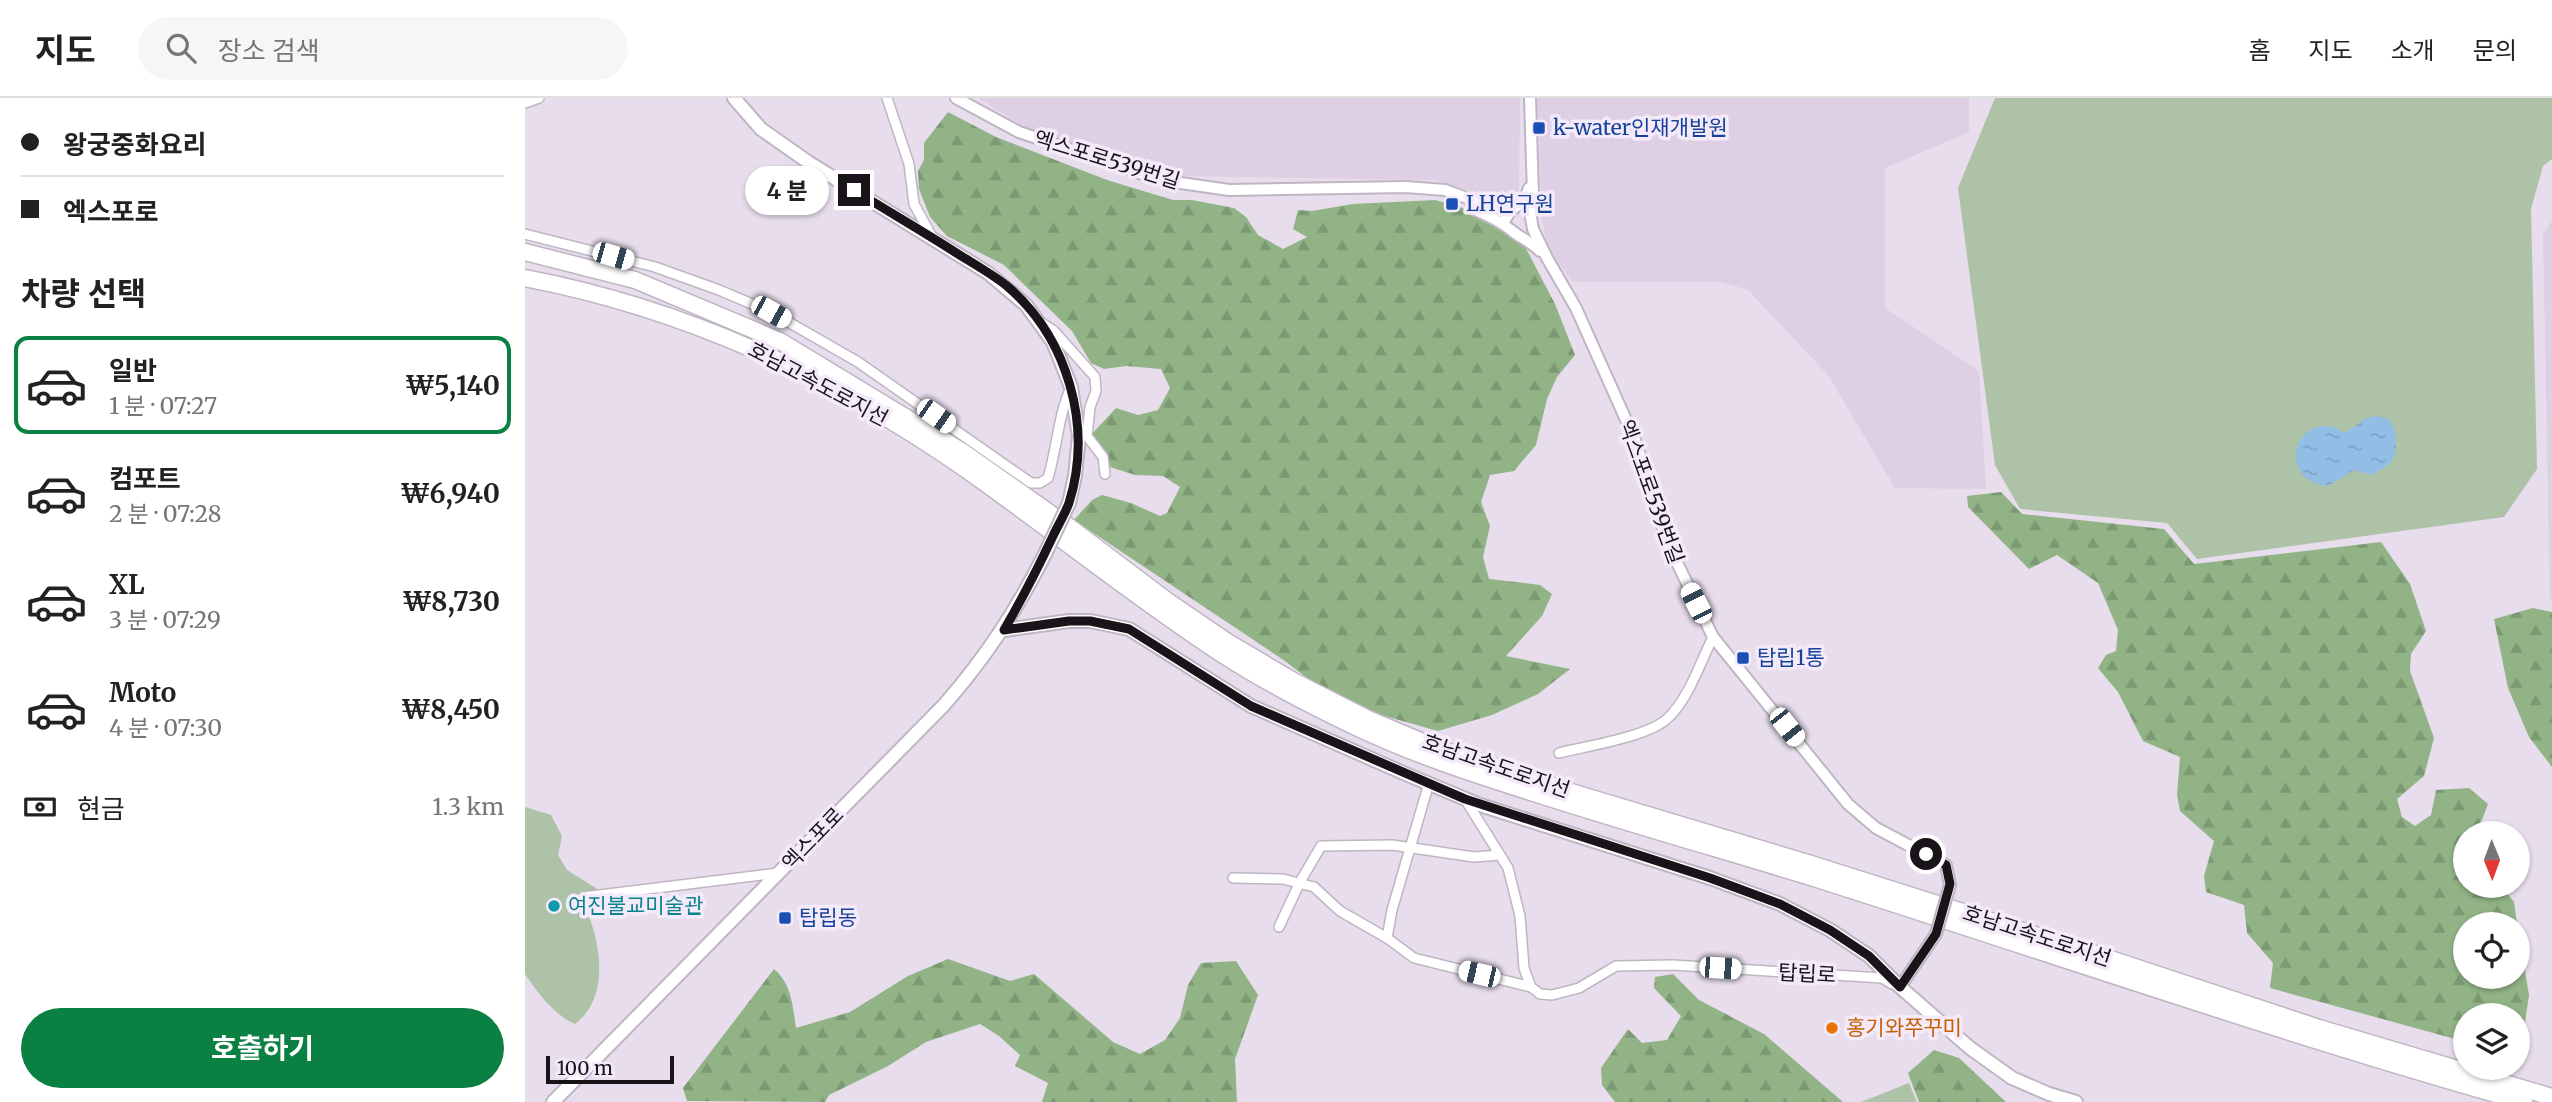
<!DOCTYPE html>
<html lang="ko">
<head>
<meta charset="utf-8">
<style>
	:root { --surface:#fff; --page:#f6f6f6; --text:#222; --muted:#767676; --line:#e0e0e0; --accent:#0b8043 }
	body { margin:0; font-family:Merriweather,"Noto Sans KR",serif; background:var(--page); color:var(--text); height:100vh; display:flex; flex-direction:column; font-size:26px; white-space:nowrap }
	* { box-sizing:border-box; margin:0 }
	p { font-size:23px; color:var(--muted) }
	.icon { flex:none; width:38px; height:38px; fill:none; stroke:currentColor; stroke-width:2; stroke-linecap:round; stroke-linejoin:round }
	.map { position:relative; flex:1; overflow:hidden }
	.panel { display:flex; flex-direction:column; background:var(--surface); width:525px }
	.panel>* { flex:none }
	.guide { display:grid; align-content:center; height:154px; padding:0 21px; background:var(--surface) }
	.needle { width:46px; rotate:179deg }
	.buttons { position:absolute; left:1928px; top:723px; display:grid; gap:14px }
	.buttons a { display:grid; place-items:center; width:77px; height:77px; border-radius:50%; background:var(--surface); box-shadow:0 2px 5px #0004; font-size:35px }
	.scale { position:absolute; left:21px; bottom:18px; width:128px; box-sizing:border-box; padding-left:7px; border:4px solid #181419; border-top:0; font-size:19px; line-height:24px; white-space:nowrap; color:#181419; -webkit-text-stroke:5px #f5eaf9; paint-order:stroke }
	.end { position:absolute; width:32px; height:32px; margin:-16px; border:9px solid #181419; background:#fff; box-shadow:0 0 0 4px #fff }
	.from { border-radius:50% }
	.bubble { position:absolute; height:49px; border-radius:24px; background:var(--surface); box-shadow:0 2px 5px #0004; font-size:23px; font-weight:700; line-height:49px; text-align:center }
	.car { position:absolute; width:21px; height:42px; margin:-21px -10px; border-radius:9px; box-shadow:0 0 5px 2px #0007; background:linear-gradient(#fff 24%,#345 0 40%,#fff 0 76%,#345 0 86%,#fff 0) }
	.guide b { display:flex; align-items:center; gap:24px; height:66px; font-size:26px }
	.guide b+b { border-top:2px solid var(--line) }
	.guide i { width:18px; height:18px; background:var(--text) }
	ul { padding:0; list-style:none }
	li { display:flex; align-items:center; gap:21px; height:98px; margin:0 14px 10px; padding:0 7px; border:4px solid transparent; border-radius:14px }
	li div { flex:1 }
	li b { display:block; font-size:26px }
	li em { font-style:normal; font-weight:700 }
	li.on { border-color:var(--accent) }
	li>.icon { width:63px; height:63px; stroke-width:1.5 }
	h2 { padding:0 21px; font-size:32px; line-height:84px }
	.pay { display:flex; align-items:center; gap:18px; height:77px; padding:0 21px; font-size:26px }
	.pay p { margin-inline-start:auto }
	.cta { display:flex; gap:14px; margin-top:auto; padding:14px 21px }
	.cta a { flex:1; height:80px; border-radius:42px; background:var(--accent); color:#fff; font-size:28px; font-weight:700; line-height:80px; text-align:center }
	header { display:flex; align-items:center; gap:42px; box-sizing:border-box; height:98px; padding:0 35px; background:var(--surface); border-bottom:2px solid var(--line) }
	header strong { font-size:33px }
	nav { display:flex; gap:38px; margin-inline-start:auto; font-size:24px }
	.search { width:490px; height:63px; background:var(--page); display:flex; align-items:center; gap:18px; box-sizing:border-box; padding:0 24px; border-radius:38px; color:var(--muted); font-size:26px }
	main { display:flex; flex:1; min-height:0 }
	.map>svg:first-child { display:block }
	.built { fill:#decfe4 }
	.green { fill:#adc2a7 }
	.forest { fill:url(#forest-firs) }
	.water { fill:url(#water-ripples) }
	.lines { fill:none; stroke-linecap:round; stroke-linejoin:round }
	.minor-casing { stroke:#bfb5c3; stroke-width:12 }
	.tertiary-casing { stroke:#bfb5c3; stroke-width:14 }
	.secondary-casing { stroke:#bfb5c3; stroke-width:16 }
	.motorway-casing { stroke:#bfb5c3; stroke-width:19 }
	.minor { stroke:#fff; stroke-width:9 }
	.tertiary { stroke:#fff; stroke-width:10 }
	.secondary { stroke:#fff; stroke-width:12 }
	.motorway { stroke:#fff; stroke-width:16 }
	.tertiary-bridge-casing { stroke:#bfb5c3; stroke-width:14; stroke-linecap:butt }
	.secondary-bridge-casing { stroke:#bfb5c3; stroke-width:16; stroke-linecap:butt }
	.tertiary-bridge { stroke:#fff; stroke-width:10 }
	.secondary-bridge { stroke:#fff; stroke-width:12 }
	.route { stroke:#181419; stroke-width:9 }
	.transit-dot { fill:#1a4fb4; stroke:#f5eaf9; stroke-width:2.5 }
	.culture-dot { fill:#0f9aa8; stroke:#f5eaf9; stroke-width:2.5 }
	.food-dot { fill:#e8710a; stroke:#f5eaf9; stroke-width:2.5 }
	.labels { text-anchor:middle; stroke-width:7; stroke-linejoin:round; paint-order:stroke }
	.transit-label { font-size:21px; fill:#164399; stroke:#f5eaf9; text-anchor:start }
	.street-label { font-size:21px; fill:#181419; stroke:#f5eaf9 }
	.culture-label { font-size:21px; fill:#0d838f; stroke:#f5eaf9; text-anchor:start }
	.food-label { font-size:21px; fill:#c56008; stroke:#f5eaf9; text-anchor:start }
</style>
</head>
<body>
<header>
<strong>지도</strong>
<div class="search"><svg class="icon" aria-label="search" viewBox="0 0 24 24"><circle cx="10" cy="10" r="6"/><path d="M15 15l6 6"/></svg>장소 검색</div>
<nav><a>홈</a><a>지도</a><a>소개</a><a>문의</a></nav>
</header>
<main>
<section class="panel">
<div class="guide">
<b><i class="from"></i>왕궁중화요리</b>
<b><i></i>엑스포로</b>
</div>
<h2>차량 선택</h2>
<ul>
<li class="on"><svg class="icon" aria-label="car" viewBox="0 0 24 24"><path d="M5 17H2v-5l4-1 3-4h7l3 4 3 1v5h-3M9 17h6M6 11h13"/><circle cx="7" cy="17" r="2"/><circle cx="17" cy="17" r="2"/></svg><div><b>일반</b><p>1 분 · 07:27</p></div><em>₩5,140</em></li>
<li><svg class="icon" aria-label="car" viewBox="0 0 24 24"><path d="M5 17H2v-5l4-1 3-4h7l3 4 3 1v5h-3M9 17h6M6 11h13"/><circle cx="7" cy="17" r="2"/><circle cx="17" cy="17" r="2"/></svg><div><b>컴포트</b><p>2 분 · 07:28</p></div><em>₩6,940</em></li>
<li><svg class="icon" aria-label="car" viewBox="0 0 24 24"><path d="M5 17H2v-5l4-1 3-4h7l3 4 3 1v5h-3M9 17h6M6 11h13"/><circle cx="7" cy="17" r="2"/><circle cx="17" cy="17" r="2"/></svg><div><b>XL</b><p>3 분 · 07:29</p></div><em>₩8,730</em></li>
<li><svg class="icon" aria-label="car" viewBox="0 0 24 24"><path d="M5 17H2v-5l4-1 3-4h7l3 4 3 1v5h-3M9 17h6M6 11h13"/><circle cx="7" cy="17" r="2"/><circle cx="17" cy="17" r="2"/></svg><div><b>Moto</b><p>4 분 · 07:30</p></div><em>₩8,450</em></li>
</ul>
<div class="pay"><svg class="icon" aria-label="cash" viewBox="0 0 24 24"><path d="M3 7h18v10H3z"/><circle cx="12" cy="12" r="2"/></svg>현금<p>1.3 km</p></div>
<div class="cta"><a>호출하기</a></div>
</section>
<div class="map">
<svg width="2027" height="1004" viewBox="0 0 2027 1004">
	<defs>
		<pattern id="forest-firs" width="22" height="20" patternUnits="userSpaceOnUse" patternTransform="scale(1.75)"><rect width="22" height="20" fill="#91b386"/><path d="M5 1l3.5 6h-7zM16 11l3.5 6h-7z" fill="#7c9973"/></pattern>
		<pattern id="water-ripples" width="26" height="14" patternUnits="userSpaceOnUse" patternTransform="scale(1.75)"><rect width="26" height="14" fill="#92bde5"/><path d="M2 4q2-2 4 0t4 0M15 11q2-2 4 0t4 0" fill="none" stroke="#7da2c4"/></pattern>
	</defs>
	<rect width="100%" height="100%" fill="#e7ddec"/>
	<g class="built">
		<polygon points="453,0 995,0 994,99 982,108 941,91 909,82 648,78 499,29"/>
		<polygon points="1012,0 1444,0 1444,34 1360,70 1360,210 1454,273 1461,391 1370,390 1303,277 1223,192 1196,184 1047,184 1023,150 1017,122"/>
		<polygon points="2027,123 2027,503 2025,502 2018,136"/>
	</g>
	<g class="green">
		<polygon points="1470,0 2027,0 2027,61 2018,68 2006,111 2012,371 1979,419 1672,461 1642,425 1495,411 1470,367 1433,90"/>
		<path d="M 0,709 L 26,717 L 37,738 L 33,757 L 42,772 L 74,792 L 74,803 L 63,816 C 77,851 83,901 50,926 C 29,917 12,894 0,876 Z"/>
		<polygon points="1384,985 1392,1004 1336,1004"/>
	</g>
	<g class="forest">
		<polygon points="423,14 471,39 582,82 648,102 667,102 709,110 721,119 733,137 758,151 782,139 768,131 773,112 787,113 828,106 910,102 933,108 975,126 996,141 1030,206 1050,257 1032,279 1022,301 1011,347 989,373 965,377 956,404 965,428 958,459 964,481 1015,487 1027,496 1017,518 981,558 1045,571 1013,596 967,617 913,633 849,615 790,586 760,563 549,422 567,402 577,397 606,405 635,418 642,415 655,389 638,378 610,377 579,367 565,338 591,310 613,317 633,312 645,290 636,271 601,268 579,271 566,265 547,233 479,167 422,138 405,119 394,91 393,73 399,62 399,45"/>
		<polygon points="1476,394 1497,416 1639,431 1669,466 1856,444 1885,486 1901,533 1886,556 1885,573 1909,640 1899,678 1872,701 1877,719 1890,728 1906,717 1911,692 1944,690 1963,706 1957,722 1948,735 1941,735 1941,788 1976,788 1989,804 1992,826 1941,826 1941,878 1993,878 1993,833 2004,897 1995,959 1993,917 1941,917 1941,944 1745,890 1748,865 1722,835 1719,807 1681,794 1679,778 1689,743 1655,713 1652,697 1655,659 1618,643 1593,594 1573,570 1581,557 1591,553 1593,532 1573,485 1532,457 1504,471 1443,409 1442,398"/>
		<polygon points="2008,510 2027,514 2027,669 2004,639 1983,590 1969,521"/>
		<path d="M 423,861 L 485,883 L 509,876 L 588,944 L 615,956 L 640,942 L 655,920 L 663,887 L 676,865 L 711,863 L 733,897 L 710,961 L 712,1004 L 517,1004 L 523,985 L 490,968 L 495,957 L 474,938 L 455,926 L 401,944 L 363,968 L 304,997 L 300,1004 L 162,1003 L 158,990 L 249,871 C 267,886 268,910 271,930 L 325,914 L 383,878 Z"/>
		<polygon points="1148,876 1174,902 1239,936 1318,1004 1090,1004 1077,987 1076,970 1103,931 1117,945 1142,942 1156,918 1129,890 1130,879"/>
		<polygon points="1409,952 1434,960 1481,1004 1394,1004 1383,975"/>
	</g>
	<path class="water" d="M 1852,318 C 1855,319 1860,319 1863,321 C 1873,328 1873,355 1866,364 C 1861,369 1853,373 1847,377 L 1829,372 L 1803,388 C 1745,381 1774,306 1820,335 L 1841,320 Z"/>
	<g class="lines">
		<g class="minor-casing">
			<g id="minor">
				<polyline points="362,0 384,66 389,106 407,139"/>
				<polyline points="0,5 14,0"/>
				<path d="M 0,136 L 130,169 L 194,192 L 246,214 L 333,264 L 506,385 L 515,385 L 523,380 C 532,350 533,318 546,289"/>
				<polyline points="517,225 529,233 570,279 571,293 565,309 562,338 578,359 580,376"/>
				<path d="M 1034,655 C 1062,648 1123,639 1143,620 C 1164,600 1175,565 1188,539"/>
				<polyline points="940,701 983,770 995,818 999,870 1006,889 1015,896 1027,897 1054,890 1091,868 1148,867 1357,880 1367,886"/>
				<polyline points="708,780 758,781 789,789 815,813 862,840 889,860 1006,889"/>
				<polyline points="58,799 253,775"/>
				<polyline points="754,829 775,784 796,748 867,747 949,759 975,757"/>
				<polyline points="862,840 867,812 904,685"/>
			</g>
		</g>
		<g class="tertiary-casing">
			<g id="tertiary">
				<polyline points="431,0 494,34 635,82 704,92 881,89 920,92 983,115"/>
				<polyline points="1005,0 1008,96 1005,114 1008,131 1022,160 1051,210 1110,342 1143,446 1188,539 1323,706 1351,730 1421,767 1425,787"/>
				<path d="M 950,112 C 964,118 975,123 986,132 C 995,140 1004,142 1015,153"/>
				<path d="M 981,120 L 986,112 C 998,105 999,104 1004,90"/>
				<polyline points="1375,889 1411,836"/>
			</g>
		</g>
		<g class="secondary-casing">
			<g id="secondary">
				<polyline points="209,0 236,31 283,64 463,175 501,207 528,244 546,289 554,338 550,378 544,405"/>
				<polyline points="479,532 544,523 565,523 604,531 726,608 883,677 955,707 1185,780 1255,806 1305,832 1344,858 1375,889 1445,950 1487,980 1524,996 1551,1004"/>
				<path d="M 28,1004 L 419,607 C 461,559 491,513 520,456"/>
			</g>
		</g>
		<g class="motorway-casing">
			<g id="motorway">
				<polyline points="0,154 110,182 255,243 438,354 543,428 641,502 704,545 770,584 841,620 912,650 1046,694 1286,766 1570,856 1794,930 2027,999"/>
				<path d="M 0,180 C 158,210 307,278 439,370 C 526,431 608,498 697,556 C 740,584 785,607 831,629 C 888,656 946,675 1006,694 C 1099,724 1194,751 1289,780 C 1525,855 1760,937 1999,1004"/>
			</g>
		</g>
		<use href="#minor" class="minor"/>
		<use href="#tertiary" class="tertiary"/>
		<use href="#secondary" class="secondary"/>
		<use href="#motorway" class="motorway"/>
		<g class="tertiary-bridge-casing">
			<polyline id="tertiary-bridge" points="1411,836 1425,787"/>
		</g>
		<g class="secondary-bridge-casing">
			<polyline id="secondary-bridge" points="520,456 544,405"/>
		</g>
		<use href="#tertiary-bridge" class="tertiary-bridge"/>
		<use href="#secondary-bridge" class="secondary-bridge"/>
	</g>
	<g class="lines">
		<path class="route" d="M 329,92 C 364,114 399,134 433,156 C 449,166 467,176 482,188 C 543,240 568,328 544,405 C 540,416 533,427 528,438 C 513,470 497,501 479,532 L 544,523 L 565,523 L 604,531 L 726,608 L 940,701 L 1185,780 L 1255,806 L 1305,832 L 1344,858 L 1375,889 L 1411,836 L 1425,786 L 1421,767 L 1401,756"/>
	</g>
	<g class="transit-dot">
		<rect x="1007" y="23" width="14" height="14" rx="3.5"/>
		<rect x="920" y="99" width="14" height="14" rx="3.5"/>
		<rect x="1211" y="553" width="14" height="14" rx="3.5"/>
		<rect x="253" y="813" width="14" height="14" rx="3.5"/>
	</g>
	<circle class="culture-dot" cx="29" cy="808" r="7"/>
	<circle class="food-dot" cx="1307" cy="930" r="7"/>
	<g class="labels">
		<g class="transit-label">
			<text x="1028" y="37">k-water인재개발원</text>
			<text x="941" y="113">LH연구원</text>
			<text x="1232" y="567">탑립1통</text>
			<text x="274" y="827">탑립동</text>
		</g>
		<g class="street-label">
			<text transform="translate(582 62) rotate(17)" y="7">엑스포로539번길</text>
			<text transform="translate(293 286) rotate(28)" y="7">호남고속도로지선</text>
			<text transform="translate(1126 394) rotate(70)" y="7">엑스포로539번길</text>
			<text transform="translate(971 668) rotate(19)" y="7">호남고속도로지선</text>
			<text transform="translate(288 741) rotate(-46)" y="7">엑스포로</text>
			<text transform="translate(1512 838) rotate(18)" y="7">호남고속도로지선</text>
			<text transform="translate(1282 876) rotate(3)" y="7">탑립로</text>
		</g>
		<g class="culture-label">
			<text x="43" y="815">여진불교미술관</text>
		</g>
		<g class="food-label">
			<text x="1321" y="937">홍기와쭈꾸미</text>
		</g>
	</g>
</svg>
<div class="buttons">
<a><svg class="needle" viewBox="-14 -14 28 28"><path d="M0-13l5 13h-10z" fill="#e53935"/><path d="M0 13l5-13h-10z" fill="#767676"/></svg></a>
<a><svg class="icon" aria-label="locate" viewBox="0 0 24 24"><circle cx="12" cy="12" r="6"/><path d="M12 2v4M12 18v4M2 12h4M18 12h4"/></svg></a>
<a><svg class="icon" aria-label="layers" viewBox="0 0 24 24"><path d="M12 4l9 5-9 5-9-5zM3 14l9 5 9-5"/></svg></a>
</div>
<div class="scale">100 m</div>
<i class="end from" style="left:1401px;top:756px"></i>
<i class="end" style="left:329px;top:92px"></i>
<div class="bubble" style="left:220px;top:68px;width:84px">4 분</div>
<i class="car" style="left:88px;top:158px;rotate:106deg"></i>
<i class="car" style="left:246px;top:214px;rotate:119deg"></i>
<i class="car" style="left:411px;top:318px;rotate:125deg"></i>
<i class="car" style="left:1171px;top:505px;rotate:333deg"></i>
<i class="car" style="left:1262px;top:629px;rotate:142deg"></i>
<i class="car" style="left:1195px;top:870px;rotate:94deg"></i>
<i class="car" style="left:954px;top:876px;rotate:283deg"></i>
</div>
</main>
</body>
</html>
